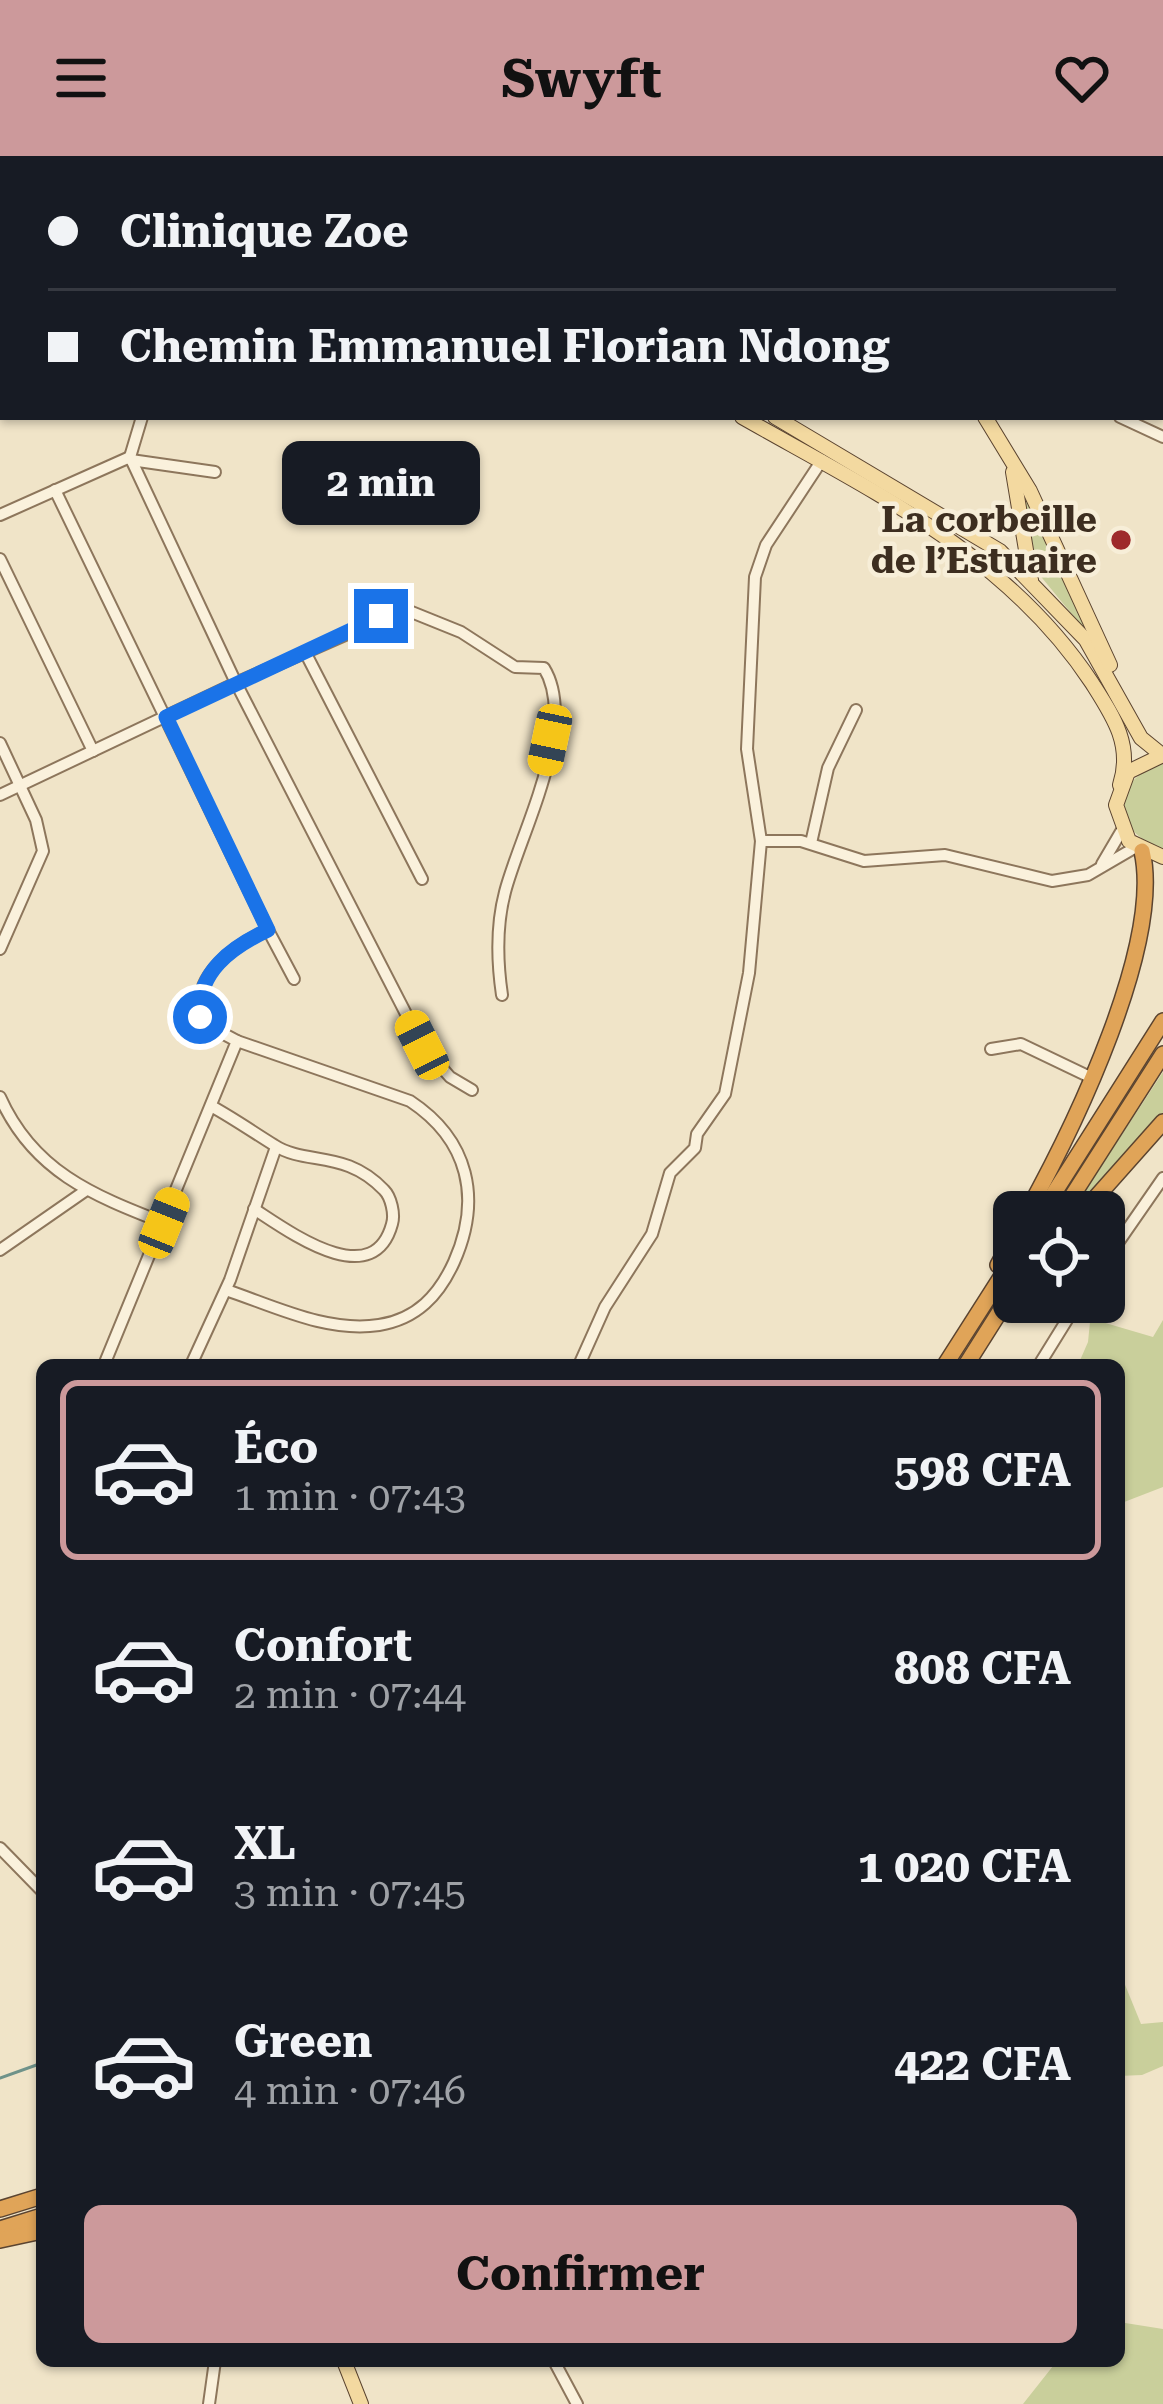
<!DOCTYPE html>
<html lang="fr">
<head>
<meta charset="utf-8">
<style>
	:root { --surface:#171b24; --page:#20242c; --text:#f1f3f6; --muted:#9ea1a6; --line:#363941; --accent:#cc999b }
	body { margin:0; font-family:"Roboto Serif",serif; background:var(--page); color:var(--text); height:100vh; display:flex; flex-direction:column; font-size:45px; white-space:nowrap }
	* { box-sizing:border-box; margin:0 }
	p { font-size:39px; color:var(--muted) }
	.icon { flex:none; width:66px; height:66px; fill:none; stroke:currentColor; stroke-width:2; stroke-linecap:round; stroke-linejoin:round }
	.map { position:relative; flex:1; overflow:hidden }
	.drawer { position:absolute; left:36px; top:1203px; width:1089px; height:1008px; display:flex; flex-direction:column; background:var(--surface); border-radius:18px; box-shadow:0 3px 9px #0004 }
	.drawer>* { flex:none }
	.banner { position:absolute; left:0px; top:0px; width:1164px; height:264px; box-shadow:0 3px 9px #0004; display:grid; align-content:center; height:264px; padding:0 48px; background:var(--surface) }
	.tools { position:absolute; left:993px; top:1035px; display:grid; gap:24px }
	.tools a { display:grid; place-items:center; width:132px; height:132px; border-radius:18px; background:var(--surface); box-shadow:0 3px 9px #0004; font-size:60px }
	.end { position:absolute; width:54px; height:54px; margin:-27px; border:15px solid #1a73e8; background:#fff; box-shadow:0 0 0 6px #fff }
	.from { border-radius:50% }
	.bubble { position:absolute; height:84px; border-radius:18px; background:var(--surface); box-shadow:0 3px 9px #0004; font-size:39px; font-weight:700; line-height:84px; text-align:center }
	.car { position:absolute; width:36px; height:72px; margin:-36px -18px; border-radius:15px; box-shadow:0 0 9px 3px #0007; background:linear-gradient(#f5c518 24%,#345 0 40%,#f5c518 0 76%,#345 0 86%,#f5c518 0) }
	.banner b { display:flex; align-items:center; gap:42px; height:114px; font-size:45px }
	.banner b+b { border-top:3px solid var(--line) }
	.banner i { width:30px; height:30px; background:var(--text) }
	ul { padding:21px 0 0; list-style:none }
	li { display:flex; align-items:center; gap:36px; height:180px; margin:0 24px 18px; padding:0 24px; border:6px solid transparent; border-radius:18px }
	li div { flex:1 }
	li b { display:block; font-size:45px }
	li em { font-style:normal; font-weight:700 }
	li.on { border-color:var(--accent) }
	li>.icon { width:108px; height:108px; stroke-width:1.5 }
	.primary-button { display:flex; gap:24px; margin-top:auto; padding:24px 48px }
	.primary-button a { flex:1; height:138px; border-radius:18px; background:var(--accent); color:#111; font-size:48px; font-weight:700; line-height:138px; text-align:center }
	header { display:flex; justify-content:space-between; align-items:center; height:156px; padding:0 48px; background:var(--accent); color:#111; font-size:54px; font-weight:700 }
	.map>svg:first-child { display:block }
	.green { fill:#c9cf9b }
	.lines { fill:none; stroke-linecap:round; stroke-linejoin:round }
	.stream { stroke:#6f938a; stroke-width:3 }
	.minor-casing { stroke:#8d765c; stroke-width:14 }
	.major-casing { stroke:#5b4430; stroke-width:16 }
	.highway-casing { stroke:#5b4430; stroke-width:18 }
	.minor { stroke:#faf1dc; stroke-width:10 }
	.major { stroke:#f3d9a0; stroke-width:14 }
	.highway { stroke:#e0a458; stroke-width:15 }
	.route { stroke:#1a73e8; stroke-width:15 }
	.poi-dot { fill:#9e2a2b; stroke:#f7eed8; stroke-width:4.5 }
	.labels { text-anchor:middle; stroke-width:9; stroke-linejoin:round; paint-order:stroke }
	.poi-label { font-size:36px; font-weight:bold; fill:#3d2e20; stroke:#f7eed8; text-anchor:end }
</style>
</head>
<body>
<header><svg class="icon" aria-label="menu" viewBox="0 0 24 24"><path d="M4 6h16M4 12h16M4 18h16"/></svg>Swyft<svg class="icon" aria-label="heart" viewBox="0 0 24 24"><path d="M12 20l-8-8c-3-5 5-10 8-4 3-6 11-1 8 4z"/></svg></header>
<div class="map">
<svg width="1163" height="2248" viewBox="0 0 1163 2248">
	<rect width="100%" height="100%" fill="#f0e4c8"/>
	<g class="green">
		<polygon points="1023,336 1026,337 1089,479 1038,417"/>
		<path d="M 1163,606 L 1163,693 L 1159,693 C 1108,668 1110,627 1163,606 Z"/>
		<polygon points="1163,916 1163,957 1071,1056"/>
		<polygon points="1092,1146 1102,1166 1153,1181 1163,1164 1163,1331 1119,1348 1119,1209 1078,1209 1088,1186"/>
		<polygon points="1119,1814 1141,1868 1163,1866 1163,1910 1142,1919 1119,1920"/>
		<polygon points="1119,2166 1163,2173 1163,2248 1023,2248 1057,2205 1119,2205"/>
	</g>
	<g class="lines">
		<polyline class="stream" points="0,1922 42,1907"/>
		<g class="minor-casing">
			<g id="minor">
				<polyline points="272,0 272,3"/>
				<polyline points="965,0 966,3"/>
				<polyline points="335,3 335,0"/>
				<polyline points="1161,93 1163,92"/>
				<polyline points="1120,261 1163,281"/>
				<polyline points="131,304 215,316"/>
				<polyline points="822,304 766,389 755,421 747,593 761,685 801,685 864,705 945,699 1052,725 1088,719 1136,691"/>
				<path d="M 55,334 L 268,774 C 234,789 186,823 203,867 L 237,885 L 104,1209"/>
				<polyline points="0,359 130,301"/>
				<polyline points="0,403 93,595"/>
				<polyline points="305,496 422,723"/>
				<polyline points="0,587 36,664 43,695 0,793"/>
				<polyline points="0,639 236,527 130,301 142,261"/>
				<polyline points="811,687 828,612 856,554"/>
				<polyline points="1102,708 1122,674"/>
				<polyline points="268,774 294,823"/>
				<polyline points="991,893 1021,888 1092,922"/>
				<path d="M 472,934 L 450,921 L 422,889 L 236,527 L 404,453 L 461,476 L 515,511 L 544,512 C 579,569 520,678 505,736 C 496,770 497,805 502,839"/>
				<path d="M 0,941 C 33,1015 92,1039 164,1067"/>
				<path d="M 211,950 C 233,962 253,976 274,989 C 306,1010 345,993 384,1034 C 391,1041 395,1058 392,1068 C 373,1138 288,1075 254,1053"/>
				<polyline points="0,1094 85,1035"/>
				<polyline points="1104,1107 1163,1022"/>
				<path d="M 226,1134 C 274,1150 327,1177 379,1169 C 417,1163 439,1139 454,1106 C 482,1043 469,984 410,945 L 237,885"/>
				<polyline points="191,1209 230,1124 276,991"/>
				<polyline points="579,1209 605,1151 652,1078 670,1017 695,992 697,978 725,938 749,817 761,685"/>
				<polyline points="1039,1209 1078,1146"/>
				<polyline points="0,1692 42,1735"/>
				<polyline points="554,2205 577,2248"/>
				<polyline points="209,2248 215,2205"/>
			</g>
		</g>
		<g class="major-casing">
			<g id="major">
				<polyline points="444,0 445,3"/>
				<polyline points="486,0 488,3"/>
				<polyline points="509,0 510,3"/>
				<polyline points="573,0 576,3"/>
				<polyline points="812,3 813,0"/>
				<polyline points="0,98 3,101"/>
				<path d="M 742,261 C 872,335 1007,398 1092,527 C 1113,560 1133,589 1120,629"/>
				<polyline points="775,261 1000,395 1086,484 1141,582 1162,599"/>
				<polyline points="985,261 1030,335 1110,509"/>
				<polyline points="1013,316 1031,424"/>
				<polyline points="1163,599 1128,616 1116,649 1129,685 1163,701"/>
				<polyline points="344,2205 361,2248"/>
			</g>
		</g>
		<g class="highway-casing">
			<g id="highway">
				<path d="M 1027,1056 C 1074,971 1163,788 1142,695"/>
				<polyline points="1042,1056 1163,865"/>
				<polyline points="1062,1056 1163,898"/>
				<polyline points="1083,1056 1163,966"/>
				<polyline points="998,1109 1014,1080"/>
				<polyline points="945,1209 1014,1101"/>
				<polyline points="966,1209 1014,1133"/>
				<polyline points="0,2053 42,2040"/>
				<polyline points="0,2073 42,2060"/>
				<polyline points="0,2084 42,2075"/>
			</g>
		</g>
		<use href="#minor" class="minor"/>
		<use href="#major" class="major"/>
		<use href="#highway" class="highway"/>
	</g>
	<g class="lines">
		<path class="route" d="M 200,861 C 196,816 232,791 268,774 L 166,561 L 381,460"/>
	</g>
	<circle class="poi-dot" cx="1121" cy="384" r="12"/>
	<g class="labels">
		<g class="poi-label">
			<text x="1097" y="376">La corbeille<tspan x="1097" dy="41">de l’Estuaire</tspan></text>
		</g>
	</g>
</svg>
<div class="tools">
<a><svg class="icon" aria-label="locate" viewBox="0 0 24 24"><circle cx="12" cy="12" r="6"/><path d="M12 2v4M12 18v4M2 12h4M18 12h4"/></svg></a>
</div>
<i class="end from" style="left:200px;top:861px"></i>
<i class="end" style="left:381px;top:460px"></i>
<div class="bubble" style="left:282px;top:285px;width:198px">2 min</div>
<i class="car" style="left:550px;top:584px;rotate:192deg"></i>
<i class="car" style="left:422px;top:889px;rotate:333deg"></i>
<i class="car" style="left:164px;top:1067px;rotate:22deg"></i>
<div class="banner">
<b><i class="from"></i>Clinique Zoe</b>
<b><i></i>Chemin Emmanuel Florian Ndong</b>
</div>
<section class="drawer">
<ul>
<li class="on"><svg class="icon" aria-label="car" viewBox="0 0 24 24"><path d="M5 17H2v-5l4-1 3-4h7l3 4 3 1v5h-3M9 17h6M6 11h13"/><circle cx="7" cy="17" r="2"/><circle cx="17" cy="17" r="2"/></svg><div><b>Éco</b><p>1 min · 07:43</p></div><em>598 CFA</em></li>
<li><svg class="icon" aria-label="car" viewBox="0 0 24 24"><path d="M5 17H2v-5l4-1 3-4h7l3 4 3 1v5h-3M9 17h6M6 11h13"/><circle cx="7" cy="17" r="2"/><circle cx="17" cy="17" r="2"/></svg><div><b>Confort</b><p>2 min · 07:44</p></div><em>808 CFA</em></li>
<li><svg class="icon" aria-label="car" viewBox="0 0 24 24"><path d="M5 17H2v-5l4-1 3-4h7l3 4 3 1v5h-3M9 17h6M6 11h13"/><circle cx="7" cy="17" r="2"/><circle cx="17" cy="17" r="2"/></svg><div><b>XL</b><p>3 min · 07:45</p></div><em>1 020 CFA</em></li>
<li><svg class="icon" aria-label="car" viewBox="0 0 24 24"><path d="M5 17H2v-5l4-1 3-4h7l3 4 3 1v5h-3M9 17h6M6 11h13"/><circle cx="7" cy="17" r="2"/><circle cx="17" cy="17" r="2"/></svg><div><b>Green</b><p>4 min · 07:46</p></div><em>422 CFA</em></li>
</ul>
<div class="primary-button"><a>Confirmer</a></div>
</section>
</div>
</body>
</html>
